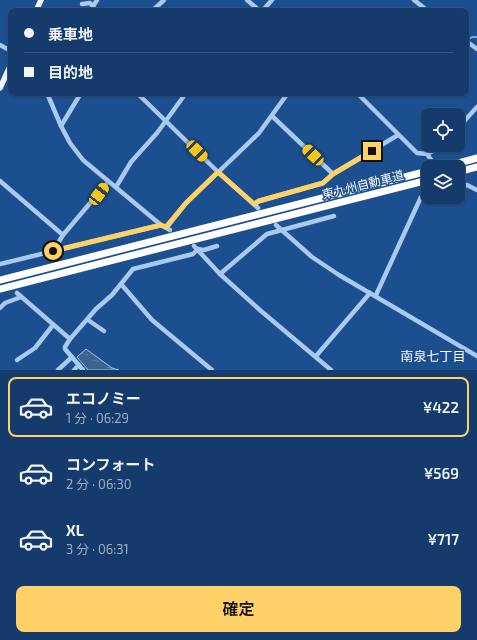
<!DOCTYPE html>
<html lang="ja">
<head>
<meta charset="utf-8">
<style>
	:root { --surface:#143b6b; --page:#1d4271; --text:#f1f3f6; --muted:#9dadc1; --line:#33557e; --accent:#ffd166 }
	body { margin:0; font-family:"Exo 2","Noto Sans JP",sans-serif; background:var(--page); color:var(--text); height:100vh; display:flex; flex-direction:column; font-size:15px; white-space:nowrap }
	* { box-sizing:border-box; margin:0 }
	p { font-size:13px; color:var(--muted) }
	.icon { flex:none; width:22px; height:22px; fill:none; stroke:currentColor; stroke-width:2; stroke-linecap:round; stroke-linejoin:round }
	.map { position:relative; height:370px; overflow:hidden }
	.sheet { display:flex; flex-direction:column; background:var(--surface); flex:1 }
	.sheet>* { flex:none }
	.guide { position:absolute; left:8px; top:8px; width:461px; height:88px; border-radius:8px; box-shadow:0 1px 3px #0004,0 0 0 1px var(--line); display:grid; align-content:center; height:88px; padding:0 16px; background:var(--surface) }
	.buttons { position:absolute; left:421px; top:108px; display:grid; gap:8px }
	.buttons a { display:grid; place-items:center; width:44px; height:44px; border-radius:8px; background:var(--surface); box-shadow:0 1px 3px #0004,0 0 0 1px var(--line); font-size:20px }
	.end { position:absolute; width:18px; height:18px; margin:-9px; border:5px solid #ffd166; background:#111; box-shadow:0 0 0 2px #111 }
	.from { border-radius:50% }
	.car { position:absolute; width:12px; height:24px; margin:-12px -6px; border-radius:5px; box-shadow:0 0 3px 1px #0007; background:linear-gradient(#f5c518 24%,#345 0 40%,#f5c518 0 76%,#345 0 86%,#f5c518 0) }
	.guide b { display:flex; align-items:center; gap:14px; height:38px; font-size:15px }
	.guide b+b { border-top:1px solid var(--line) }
	.guide i { width:10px; height:10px; background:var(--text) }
	ul { padding:7px 0 0; list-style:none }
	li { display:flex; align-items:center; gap:12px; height:60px; margin:0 8px 6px; padding:0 8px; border:2px solid transparent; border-radius:8px }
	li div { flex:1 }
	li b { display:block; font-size:15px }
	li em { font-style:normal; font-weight:600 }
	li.current { border-color:var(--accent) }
	li>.icon { width:36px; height:36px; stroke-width:1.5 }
	.cta { display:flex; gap:8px; margin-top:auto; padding:8px 16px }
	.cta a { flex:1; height:46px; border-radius:8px; background:var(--accent); color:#111; font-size:16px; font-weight:600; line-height:46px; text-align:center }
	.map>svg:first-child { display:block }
	.water { fill:url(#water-ripples); stroke:#9cc4f0 }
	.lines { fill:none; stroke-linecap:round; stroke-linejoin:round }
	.stream { stroke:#9cc4f0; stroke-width:1.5 }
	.minor { stroke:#a9c9ee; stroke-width:4.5 }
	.major { stroke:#f0f6ff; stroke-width:5.5 }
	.highway { stroke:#fff; stroke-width:7 }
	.route { stroke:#ffd166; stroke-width:5 }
	.labels { text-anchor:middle; stroke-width:3; stroke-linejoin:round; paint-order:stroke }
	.street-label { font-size:12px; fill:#fff; stroke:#1b4f8f }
	.neighbourhood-label { font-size:13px; fill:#fff; stroke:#1b4f8f }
</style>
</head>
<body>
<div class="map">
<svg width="477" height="370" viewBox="0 0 477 370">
	<defs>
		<pattern id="water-ripples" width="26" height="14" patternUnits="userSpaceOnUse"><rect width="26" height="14" fill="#3c6290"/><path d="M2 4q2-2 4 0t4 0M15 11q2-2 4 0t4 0" fill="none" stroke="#597aa1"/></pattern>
	</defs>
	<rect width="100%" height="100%" fill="#1b4f8f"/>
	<polygon class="water" points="86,349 112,368 119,370 88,370 77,357"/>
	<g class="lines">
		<polyline class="stream" points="468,40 472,37 477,37"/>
		<g class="minor">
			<polyline points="247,0 260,11"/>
			<polyline points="414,0 428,11"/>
			<polyline points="82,4 90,3 93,6"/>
			<polyline points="93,11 92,8 97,0"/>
			<polyline points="152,11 164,0"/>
			<polyline points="262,11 272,0"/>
			<polyline points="466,41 477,49"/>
			<polyline points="0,45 11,51"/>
			<polyline points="47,93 61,126 70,143 83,160 161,225 170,230"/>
			<polyline points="137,93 218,172 258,208"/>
			<polyline points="357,93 417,153 427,154 445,145"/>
			<polyline points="272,116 333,174"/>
			<polyline points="61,126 81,93"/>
			<polyline points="458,128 477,107"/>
			<polyline points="427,154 434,164"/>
			<polyline points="0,181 63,235"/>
			<polyline points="116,187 131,162 157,133 186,93"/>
			<polyline points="458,187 467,185 477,190"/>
			<polyline points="254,204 259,201 323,183 333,174 398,135"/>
			<polyline points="276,225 312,257 339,275 477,356"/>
			<polyline points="167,227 186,203 259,133 288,93"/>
			<polyline points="194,246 220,274 261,311 331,370"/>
			<polyline points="53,251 63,235 108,182"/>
			<polyline points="0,264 161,225"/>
			<polyline points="220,274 267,234 334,216"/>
			<polyline points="121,284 152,320 212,370"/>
			<polyline points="17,293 70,339 65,347 65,349 83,370"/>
			<polyline points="376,295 421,197 428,194"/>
			<polyline points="0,308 5,303 21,297"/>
			<polyline points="88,320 104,331"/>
			<polyline points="70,339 96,309 112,295 133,269 193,254 198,249 204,250 217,246"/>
			<polyline points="316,356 370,293"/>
			<polyline points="17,360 35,348 53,325"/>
			<polyline points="58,370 72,357"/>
			<polyline points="74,370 79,365"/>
		</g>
		<g class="major">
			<polyline points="36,11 41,0"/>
			<polyline points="0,88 11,64"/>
		</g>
		<g class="highway">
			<polyline points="444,167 477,158"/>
			<polyline points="458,172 477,167"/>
			<polyline points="0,280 428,171"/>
			<polyline points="0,289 428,180"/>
		</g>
	</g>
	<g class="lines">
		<polyline class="route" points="53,251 161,225 166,227 186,203 218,172 254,204 259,201 323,183 333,174 372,151"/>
	</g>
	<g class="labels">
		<g class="street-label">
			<text transform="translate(363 185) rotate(-14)" y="4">東九州自動車道</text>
		</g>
		<g class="neighbourhood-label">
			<text x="433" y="361">南泉七丁目</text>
		</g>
	</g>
</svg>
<div class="buttons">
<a><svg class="icon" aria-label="locate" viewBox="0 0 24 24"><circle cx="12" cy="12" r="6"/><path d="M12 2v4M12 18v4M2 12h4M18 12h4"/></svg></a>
<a><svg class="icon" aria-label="layers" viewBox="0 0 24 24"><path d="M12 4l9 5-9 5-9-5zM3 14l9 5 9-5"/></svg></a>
</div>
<i class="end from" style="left:53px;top:251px"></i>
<i class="end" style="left:372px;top:151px"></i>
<i class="car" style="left:197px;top:151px;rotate:135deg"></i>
<i class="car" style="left:313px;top:155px;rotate:314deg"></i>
<i class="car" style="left:99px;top:194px;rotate:37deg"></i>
<div class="guide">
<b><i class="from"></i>乗車地</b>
<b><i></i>目的地</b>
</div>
</div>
<section class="sheet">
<ul>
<li class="current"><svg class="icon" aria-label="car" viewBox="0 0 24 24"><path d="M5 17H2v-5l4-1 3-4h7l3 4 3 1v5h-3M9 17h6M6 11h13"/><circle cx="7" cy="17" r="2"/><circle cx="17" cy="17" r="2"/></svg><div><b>エコノミー</b><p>1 分 · 06:29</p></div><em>¥422</em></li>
<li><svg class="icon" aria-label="car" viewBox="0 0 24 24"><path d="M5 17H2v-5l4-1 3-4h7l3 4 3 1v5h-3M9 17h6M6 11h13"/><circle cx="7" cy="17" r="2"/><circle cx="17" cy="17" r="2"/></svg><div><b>コンフォート</b><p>2 分 · 06:30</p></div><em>¥569</em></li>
<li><svg class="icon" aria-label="car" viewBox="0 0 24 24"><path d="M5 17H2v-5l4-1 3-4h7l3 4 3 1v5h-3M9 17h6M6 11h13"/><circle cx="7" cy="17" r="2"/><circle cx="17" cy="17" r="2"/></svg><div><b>XL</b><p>3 分 · 06:31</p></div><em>¥717</em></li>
</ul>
<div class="cta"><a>確定</a></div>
</section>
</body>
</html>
